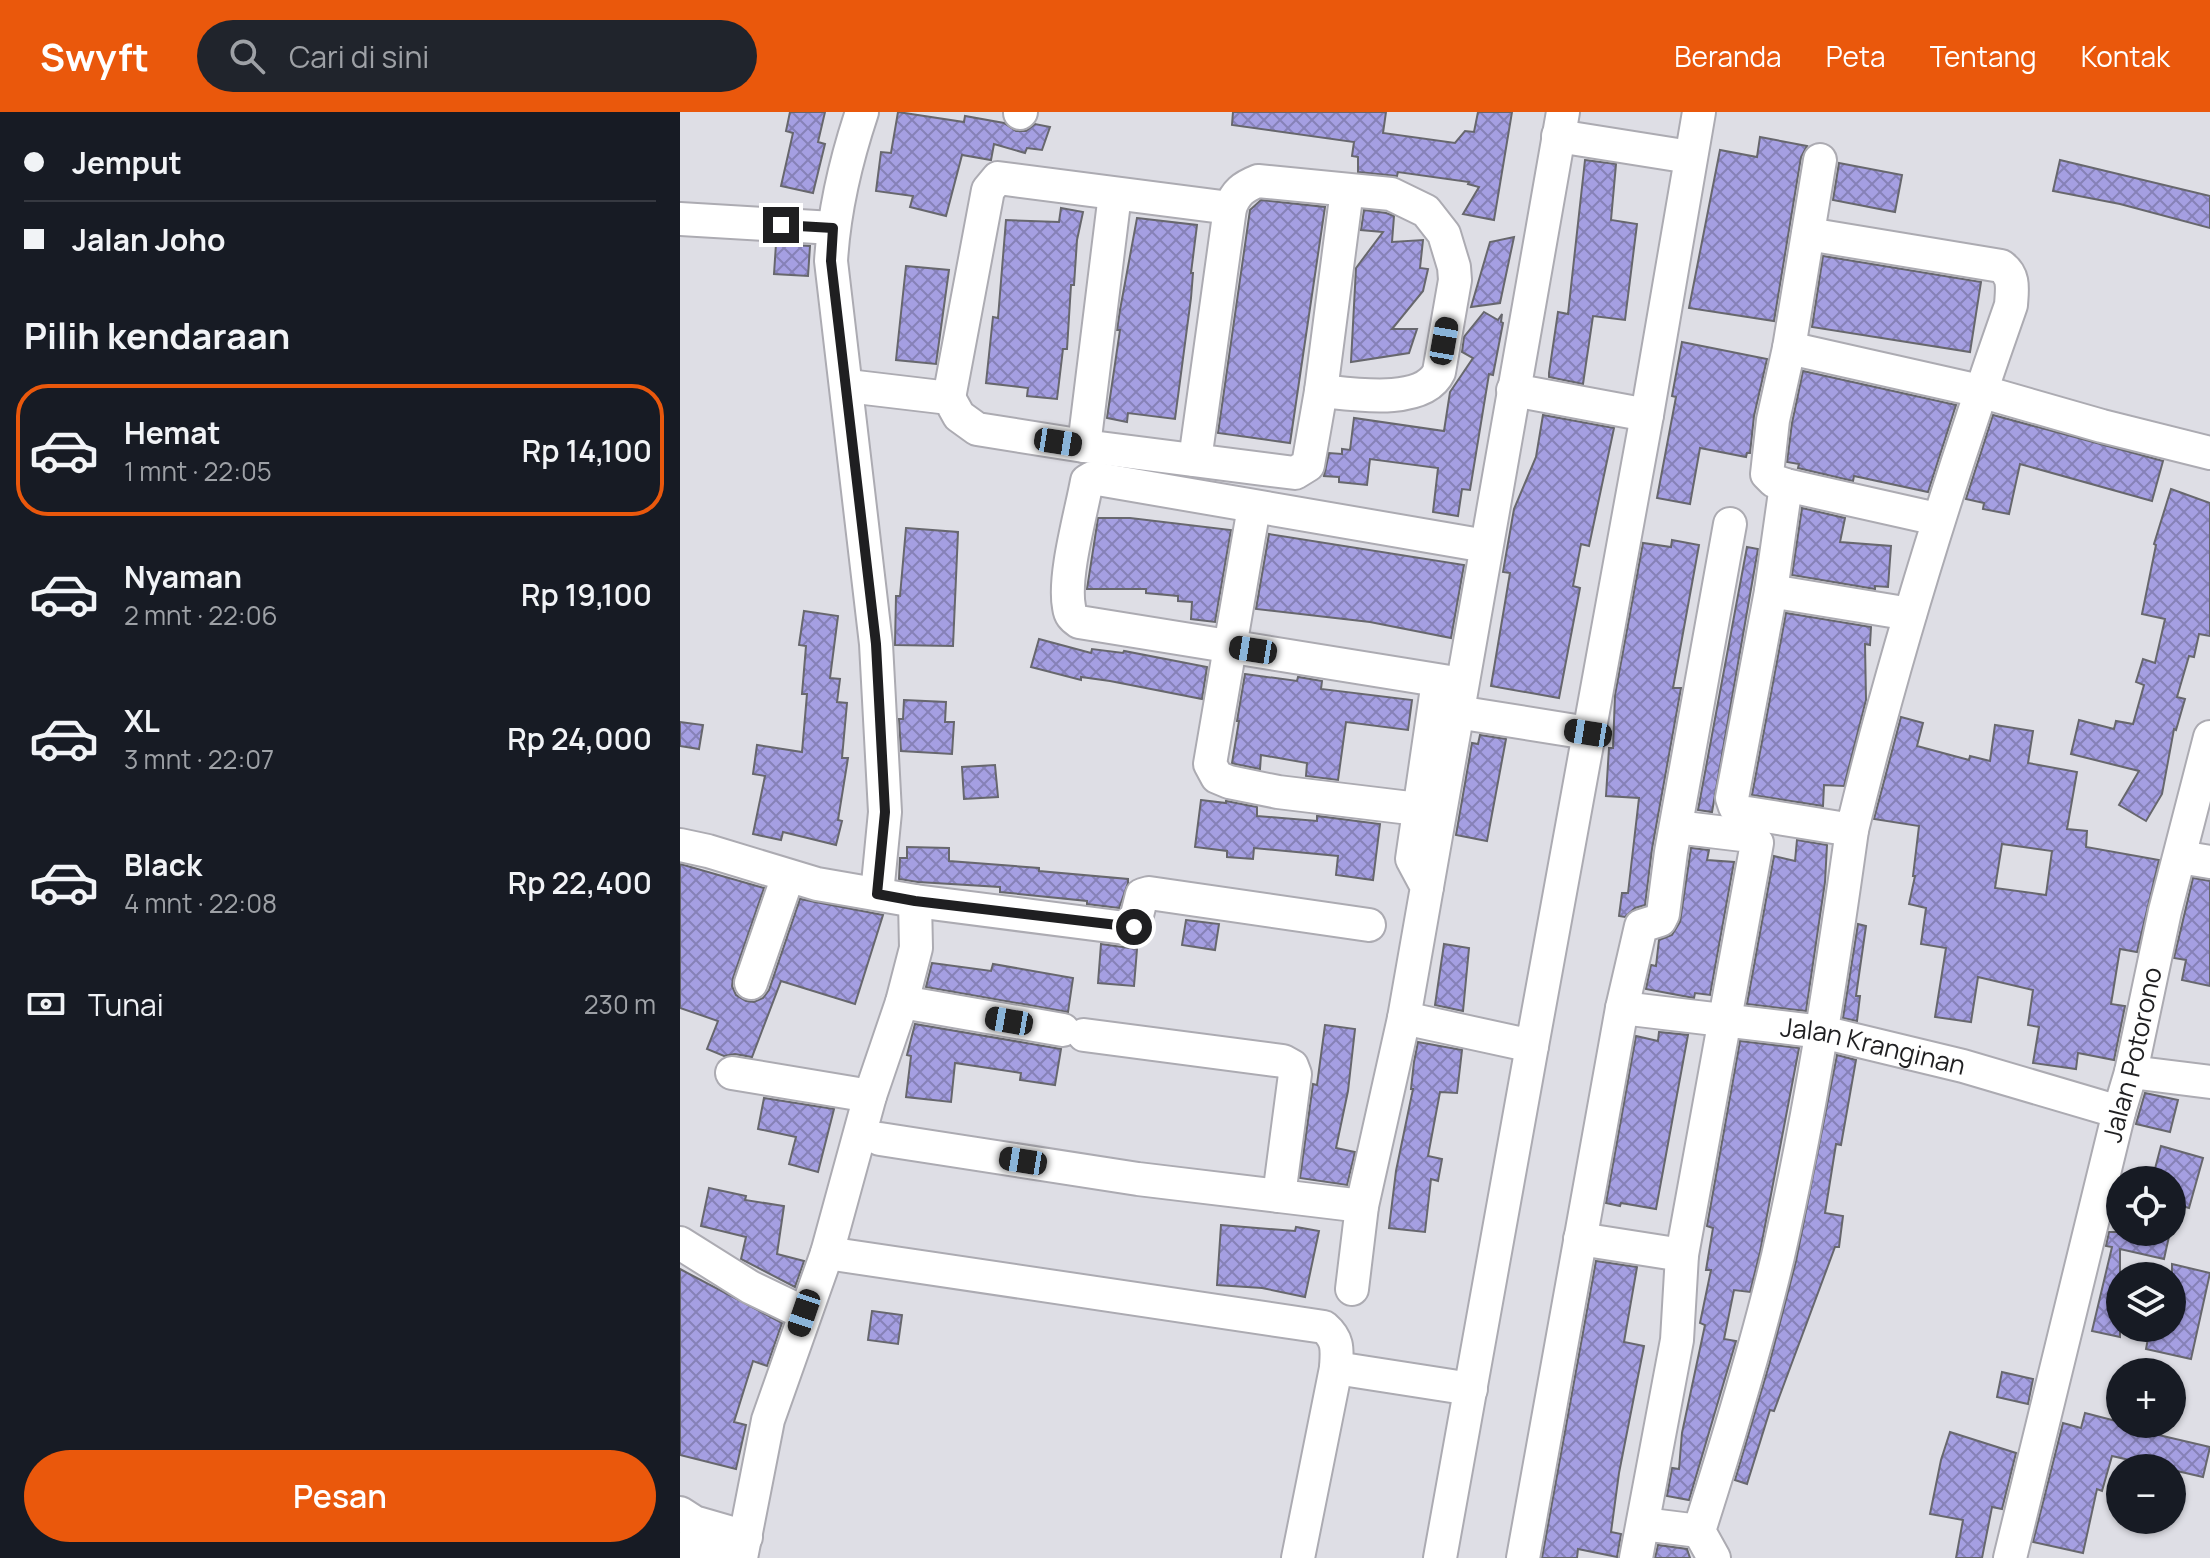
<!DOCTYPE html>
<html lang="id">
<head>
<meta charset="utf-8">
<style>
	:root { --surface:#171b24; --page:#20242c; --text:#f1f3f6; --muted:#9ea1a6; --line:#363941; --accent:#ea580c }
	body { margin:0; font-family:Manrope,sans-serif; background:var(--page); color:var(--text); height:100vh; display:flex; flex-direction:column; font-size:30px; white-space:nowrap }
	* { box-sizing:border-box; margin:0 }
	p { font-size:26px; color:var(--muted) }
	.icon { flex:none; width:44px; height:44px; fill:none; stroke:currentColor; stroke-width:2; stroke-linecap:round; stroke-linejoin:round }
	.map { position:relative; flex:1; overflow:hidden }
	.details { display:flex; flex-direction:column; background:var(--surface); width:680px }
	.details>* { flex:none }
	.guide { display:grid; align-content:center; height:176px; padding:0 24px; background:var(--surface) }
	.controls { position:absolute; left:1426px; top:1054px; display:grid; gap:16px }
	.controls a { display:grid; place-items:center; width:80px; height:80px; border-radius:50%; background:var(--surface); box-shadow:0 2px 6px #0004; font-size:40px }
	.end { position:absolute; width:36px; height:36px; margin:-18px; border:10px solid #1f1f21; background:#fff; box-shadow:0 0 0 4px #fff }
	.from { border-radius:50% }
	.car { position:absolute; width:24px; height:48px; margin:-24px -12px; border-radius:10px; box-shadow:0 0 6px 2px #0007; background:linear-gradient(#222 24%,#8ab4d8 0 40%,#222 0 76%,#8ab4d8 0 86%,#222 0) }
	.guide b { display:flex; align-items:center; gap:28px; height:76px; font-size:30px }
	.guide b+b { border-top:2px solid var(--line) }
	.guide i { width:20px; height:20px; background:var(--text) }
	ul { padding:0; list-style:none }
	li { display:flex; align-items:center; gap:24px; height:132px; margin:0 16px 12px; padding:0 8px; border:4px solid transparent; border-radius:32px }
	li div { flex:1 }
	li b { display:block; font-size:30px }
	li em { font-style:normal; font-weight:600 }
	li.selected { border-color:var(--accent) }
	li>.icon { width:72px; height:72px; stroke-width:1.5 }
	h2 { padding:0 24px; font-size:36px; line-height:96px }
	.pay { display:flex; align-items:center; gap:20px; height:88px; padding:0 24px; font-size:30px }
	.pay p { margin-inline-start:auto }
	.primary-button { display:flex; gap:16px; margin-top:auto; padding:16px 24px }
	.primary-button a { flex:1; height:92px; border-radius:48px; background:var(--accent); color:#fff; font-size:32px; font-weight:600; line-height:92px; text-align:center }
	header { display:flex; align-items:center; gap:48px; box-sizing:border-box; height:112px; padding:0 40px; background:var(--accent); color:#fff }
	header strong { font-size:38px }
	nav { display:flex; gap:44px; margin-inline-start:auto; font-size:28px }
	.search { width:560px; height:72px; background:var(--page); display:flex; align-items:center; gap:20px; box-sizing:border-box; padding:0 28px; border-radius:44px; color:var(--muted); font-size:30px }
	main { display:flex; flex:1; min-height:0 }
	.map>svg:first-child { display:block }
	.building { fill:url(#building-cross-hatch); stroke:#67676d; stroke-width:2; fill-rule:evenodd }
	.lines { fill:none; stroke-linecap:round; stroke-linejoin:round }
	.minor-casing { stroke:#acabb2; stroke-width:36 }
	.minor { stroke:#fff; stroke-width:32 }
	.route { stroke:#1f1f21; stroke-width:10 }
	.labels { text-anchor:middle; stroke-width:6; stroke-linejoin:round; paint-order:stroke }
	.street-label { font-size:26px; fill:#1f1f21; stroke:#dedee5 }
</style>
</head>
<body>
<header>
<strong>Swyft</strong>
<div class="search"><svg class="icon" aria-label="search" viewBox="0 0 24 24"><circle cx="10" cy="10" r="6"/><path d="M15 15l6 6"/></svg>Cari di sini</div>
<nav><a>Beranda</a><a>Peta</a><a>Tentang</a><a>Kontak</a></nav>
</header>
<main>
<section class="details">
<div class="guide">
<b><i class="from"></i>Jemput</b>
<b><i></i>Jalan Joho</b>
</div>
<h2>Pilih kendaraan</h2>
<ul>
<li class="selected"><svg class="icon" aria-label="car" viewBox="0 0 24 24"><path d="M5 17H2v-5l4-1 3-4h7l3 4 3 1v5h-3M9 17h6M6 11h13"/><circle cx="7" cy="17" r="2"/><circle cx="17" cy="17" r="2"/></svg><div><b>Hemat</b><p>1 mnt · 22:05</p></div><em>Rp 14,100</em></li>
<li><svg class="icon" aria-label="car" viewBox="0 0 24 24"><path d="M5 17H2v-5l4-1 3-4h7l3 4 3 1v5h-3M9 17h6M6 11h13"/><circle cx="7" cy="17" r="2"/><circle cx="17" cy="17" r="2"/></svg><div><b>Nyaman</b><p>2 mnt · 22:06</p></div><em>Rp 19,100</em></li>
<li><svg class="icon" aria-label="car" viewBox="0 0 24 24"><path d="M5 17H2v-5l4-1 3-4h7l3 4 3 1v5h-3M9 17h6M6 11h13"/><circle cx="7" cy="17" r="2"/><circle cx="17" cy="17" r="2"/></svg><div><b>XL</b><p>3 mnt · 22:07</p></div><em>Rp 24,000</em></li>
<li><svg class="icon" aria-label="car" viewBox="0 0 24 24"><path d="M5 17H2v-5l4-1 3-4h7l3 4 3 1v5h-3M9 17h6M6 11h13"/><circle cx="7" cy="17" r="2"/><circle cx="17" cy="17" r="2"/></svg><div><b>Black</b><p>4 mnt · 22:08</p></div><em>Rp 22,400</em></li>
</ul>
<div class="pay"><svg class="icon" aria-label="cash" viewBox="0 0 24 24"><path d="M3 7h18v10H3z"/><circle cx="12" cy="12" r="2"/></svg>Tunai<p>230 m</p></div>
<div class="primary-button"><a>Pesan</a></div>
</section>
<div class="map">
<svg width="1530" height="1446" viewBox="0 0 1530 1446">
	<defs>
		<pattern id="building-cross-hatch" width="8" height="8" patternUnits="userSpaceOnUse" patternTransform="scale(2)"><rect width="8" height="8" fill="#a59fe2"/><path d="M0 0l8 8M0 8l8-8" fill="none" stroke="#8681b7"/></pattern>
	</defs>
	<rect width="100%" height="100%" fill="#dedee5"/>
	<g class="building">
		<polygon points="110,0 145,0 138,30 145,32 133,81 101,74 113,21 106,19"/>
		<polygon points="218,0 284,10 285,4 324,11 336,19 346,19 355,12 370,15 362,38 347,36 345,41 314,32 311,48 282,43 266,104 230,95 233,84 196,79 201,40 211,41"/>
		<polygon points="553,0 706,0 703,21 775,31 785,19 794,20 798,0 832,0 814,108 783,102 799,75 788,72 789,70 718,60 717,64 678,60 678,45 672,44 674,30 552,13"/>
		<polygon points="1080,25 1127,34 1121,45 1094,209 1009,196 1040,38 1077,45"/>
		<polygon points="905,48 936,52 931,108 957,112 945,208 913,204 903,272 869,265 869,261 878,200 888,202"/>
		<polygon points="1380,48 1530,84 1530,116 1440,92 1373,79"/>
		<polygon points="1159,51 1222,63 1215,100 1153,88"/>
		<polygon points="581,88 645,95 610,331 538,321 570,98"/>
		<polygon points="381,96 403,100 397,128 394,173 391,173 387,237 383,237 377,287 347,284 348,276 306,271 313,205 318,206 326,108 379,110"/>
		<polygon points="684,98 706,101 714,104 712,130 743,128 740,156 748,157 743,179 712,217 737,217 729,241 671,250 676,156 703,120 681,118"/>
		<polygon points="457,106 517,113 511,161 513,161 511,186 495,307 448,301 447,310 427,306 440,218 437,218 440,198"/>
		<polygon points="834,125 820,191 791,195 810,130"/>
		<polygon points="96,132 130,134 128,164 94,162"/>
		<polygon points="1143,144 1301,170 1290,240 1132,215"/>
		<polygon points="226,154 269,158 256,252 216,248"/>
		<polygon points="804,200 818,208 822,202 821,210 823,211 813,263 809,262 790,378 782,377 778,404 753,400 758,356 690,347 687,373 659,370 659,365 644,364 649,341 662,342 662,337 670,338 674,306 764,319 770,280 793,246 782,240 784,225"/>
		<polygon points="1002,230 1087,247 1074,304 1070,341 1067,341 1066,345 1020,336 1010,392 977,386 996,285 992,284"/>
		<polygon points="1123,259 1276,293 1248,380 1174,364 1173,369 1118,356 1119,352 1107,350 1112,311"/>
		<polygon points="863,303 934,316 909,434 901,432 893,474 900,476 879,586 811,574 830,461 823,460 834,397 856,345"/>
		<polygon points="1313,303 1483,349 1472,389 1340,352 1329,402 1303,397 1304,391 1286,387"/>
		<polygon points="1491,377 1530,391 1530,524 1519,522 1514,545 1509,544 1497,585 1505,587 1496,618 1494,617 1482,682 1466,709 1439,693 1459,659 1391,642 1399,608 1434,617 1436,609 1453,612 1464,573 1456,570 1463,547 1475,551 1485,507 1462,502 1476,433 1474,432"/>
		<polygon points="1122,396 1165,406 1160,430 1211,434 1208,475 1195,474 1195,477 1112,463"/>
		<polygon points="418,406 450,406 551,418 535,510 511,507 512,490 498,489 498,484 466,481 466,477 407,477"/>
		<polygon points="226,416 278,420 273,534 215,533 216,484 220,484"/>
		<polygon points="589,422 784,453 771,526 690,510 576,497"/>
		<polygon points="992,428 1019,433 993,576 1001,576 972,737 965,793 955,796 945,805 939,804 942,781 948,781 959,686 926,684 929,636 933,636 935,583 963,431 991,435"/>
		<polygon points="1067,435 1078,437 1032,700 1018,698"/>
		<polygon points="124,499 158,504 150,566 160,567 157,590 167,591 162,646 168,646 158,708 162,709 156,733 103,720 101,728 73,722 85,664 73,662 77,633 122,640 127,582 122,582 126,534 119,533"/>
		<polygon points="1106,501 1191,515 1190,533 1185,532 1186,588 1164,674 1144,673 1143,694 1072,683"/>
		<polygon points="359,527 411,541 412,537 443,541 444,539 527,555 522,587 430,569 401,565 401,568 351,555"/>
		<polygon points="565,562 617,569 618,565 642,569 641,577 732,588 728,618 666,610 658,668 626,664 627,651 581,643 580,657 555,652 552,651 559,609 557,609"/>
		<polygon points="224,588 266,590 265,610 274,610 272,642 221,639 219,607 223,607"/>
		<path d="M 1221,605 L 1243,611 L 1237,634 L 1289,648 L 1290,644 L 1310,649 L 1315,613 L 1353,619 L 1348,651 L 1397,660 L 1387,717 L 1407,719 L 1406,735 L 1479,748 L 1457,840 L 1440,837 L 1431,892 L 1445,894 L 1434,948 L 1398,941 L 1396,957 L 1353,951 L 1359,915 L 1348,913 L 1353,878 L 1298,865 L 1291,910 L 1255,905 L 1266,836 L 1241,832 L 1246,796 L 1229,792 L 1235,764 L 1233,764 L 1239,714 L 1194,707 ZM 1322,732 L 1372,739 L 1366,783 L 1315,776 Z"/>
		<polygon points="0,610 23,613 19,637 0,634"/>
		<polygon points="800,623 826,627 807,729 776,723 792,631 798,632"/>
		<polygon points="315,653 318,685 284,687 282,655"/>
		<polygon points="521,688 546,691 546,689 577,695 577,704 637,709 637,704 700,712 693,768 656,763 658,744 574,736 573,747 547,745 547,739 515,735"/>
		<polygon points="1117,728 1147,733 1145,770 1126,899 1067,892 1094,744 1115,749"/>
		<polygon points="227,735 269,736 269,749 359,756 359,759 448,767 448,771 439,796 407,792 407,789 320,780 320,775 238,770 219,767 220,746 227,746"/>
		<polygon points="1011,736 1029,738 1027,748 1054,750 1030,883 1015,881 1014,886 966,877 971,853 976,854 979,828 992,823 1000,810"/>
		<polygon points="0,752 84,776 53,866 52,874 56,883 66,889 74,890 83,886 89,878 120,787 203,803 175,892 101,869 72,945 55,942 44,944 27,937 38,909 0,896"/>
		<polygon points="1513,766 1530,769 1530,874 1502,868 1506,848 1494,846"/>
		<polygon points="506,808 539,812 535,838 502,833"/>
		<polygon points="1178,812 1186,814 1176,884 1180,884 1177,909 1163,906"/>
		<polygon points="421,832 457,837 454,874 418,871"/>
		<polygon points="764,832 789,836 783,899 755,893"/>
		<polygon points="252,851 311,859 313,852 393,866 388,900 246,875"/>
		<polygon points="235,912 381,937 375,973 340,968 341,961 275,951 271,990 226,985 231,944 227,943"/>
		<polygon points="645,913 675,917 668,979 656,1036 675,1040 667,1073 620,1066 633,972 637,973"/>
		<polygon points="979,920 1008,923 976,1097 941,1091 940,1094 926,1091 956,924 978,929"/>
		<polygon points="1060,929 1119,936 1080,1140 1070,1180 1054,1178 1044,1227 1056,1229 1009,1388 987,1384 992,1356 999,1357 1002,1321 1025,1213 1020,1211 1031,1158 1026,1158 1033,1116 1027,1114"/>
		<polygon points="738,930 782,938 777,981 760,980 748,1044 762,1047 758,1069 751,1067 745,1120 709,1116 716,1059 733,977 731,977 734,950"/>
		<polygon points="1157,943 1176,948 1161,1033 1156,1032 1145,1101 1163,1104 1159,1135 1155,1135 1094,1299 1090,1298 1067,1372 1055,1368 1089,1253 1116,1149"/>
		<polygon points="1465,981 1498,988 1490,1020 1456,1012"/>
		<polygon points="84,986 154,997 138,1060 109,1052 116,1025 78,1017"/>
		<polygon points="1481,1034 1523,1046 1509,1096 1492,1091 1492,1068 1472,1068"/>
		<polygon points="29,1076 66,1084 65,1088 104,1094 97,1142 124,1149 115,1175 61,1147 66,1125 21,1114"/>
		<polygon points="541,1113 615,1119 616,1115 639,1119 625,1185 582,1176 537,1173"/>
		<polygon points="1429,1120 1490,1120 1484,1147 1440,1137 1440,1225 1412,1219 1432,1135 1426,1134"/>
		<polygon points="916,1149 957,1155 944,1230 964,1234 939,1361 931,1420 941,1422 937,1445 898,1437 897,1446 862,1446"/>
		<polygon points="1492,1152 1530,1161 1511,1247 1466,1237 1470,1216 1492,1216"/>
		<polygon points="0,1157 102,1211 87,1254 73,1249 54,1310 66,1313 56,1357 0,1343"/>
		<polygon points="192,1199 222,1203 218,1232 188,1228"/>
		<polygon points="1322,1260 1353,1267 1348,1292 1317,1285"/>
		<polygon points="1405,1301 1440,1310 1440,1314 1530,1335 1523,1365 1432,1344 1422,1379 1417,1377 1403,1441 1353,1430 1383,1311 1401,1316"/>
		<polygon points="1270,1320 1336,1341 1322,1397 1312,1395 1302,1446 1276,1446 1283,1408 1250,1402 1261,1348"/>
		<polygon points="978,1433 1007,1437 1010,1446 975,1446"/>
	</g>
	<g class="lines">
		<g class="minor-casing">
			<g id="minor">
				<path d="M 182,0 C 166,48 154,99 151,149 L 196,532 L 205,700 L 197,782"/>
				<polyline points="340,1 341,0"/>
				<polyline points="878,24 1010,45"/>
				<polyline points="1140,48 1109,236 1093,308 1087,362 1094,369 1106,373 1257,407"/>
				<polyline points="0,107 153,116"/>
				<polyline points="1109,236 1300,279 1422,314 1530,341"/>
				<polyline points="168,274 269,286 279,304 297,317 404,334 615,361 628,353 641,279 667,78"/>
				<polyline points="833,278 967,303"/>
				<polyline points="269,286 308,78 318,66 550,96"/>
				<polyline points="404,334 435,82"/>
				<path d="M 515,348 L 550,96 C 556,80 563,75 578,69 L 711,82 L 746,99 L 764,122 L 774,155 L 775,168 L 759,260 C 743,294 672,282 641,279"/>
				<path d="M 1106,373 L 1091,479 L 1052,686 L 1055,695 L 1061,700 L 1172,718 C 1215,540 1270,366 1331,193 C 1332,177 1335,164 1321,154 L 1128,122"/>
				<polyline points="574,395 530,652 537,665 549,670 598,680 738,697"/>
				<polyline points="1091,479 1230,502"/>
				<path d="M 782,572 L 399,510 C 393,506 390,503 389,495 C 383,464 401,402 407,369 L 412,366 L 806,434"/>
				<polyline points="777,600 908,621"/>
				<polyline points="0,733 28,739 137,772 235,789 236,836 222,890 190,984 147,1141 88,1308 61,1446"/>
				<polyline points="1500,745 1530,750"/>
				<polyline points="747,775 883,0"/>
				<polyline points="235,789 445,816 454,815 462,783 469,781 689,813"/>
				<polyline points="71,871 108,764"/>
				<polyline points="222,890 383,918"/>
				<path id="s1" d="M 942,896 L 1142,920 L 1283,954 L 1439,1000"/>
				<polyline points="724,906 852,934 967,303 1019,0"/>
				<polyline points="1451,960 1530,970"/>
				<polyline points="52,961 190,984"/>
				<polyline points="200,1027 458,1067 599,1084 615,962 612,954 603,949 404,923"/>
				<polyline points="599,1084 682,1094"/>
				<polyline points="900,1127 1002,1143"/>
				<polyline points="0,1131 70,1175 124,1201"/>
				<path d="M 147,1141 L 644,1215 C 659,1228 657,1238 656,1256 L 618,1446"/>
				<polyline points="672,1177 682,1094 724,906 747,775 732,747 758,569"/>
				<polyline points="656,1256 791,1277"/>
				<polyline points="0,1401 14,1410 66,1425"/>
				<polyline points="963,1412 1019,1419"/>
				<polyline points="0,1436 50,1446"/>
				<polyline points="760,1446 852,934"/>
				<polyline points="843,1446 942,896 961,814 980,808 983,802 991,740 1050,412"/>
				<polyline points="956,1446 997,1228 1002,1143 1077,731 1071,724 996,715"/>
				<path d="M 1034,1446 L 1019,1419 C 1048,1328 1076,1237 1098,1144 C 1130,1004 1152,861 1172,718"/>
				<path id="s2" d="M 1330,1446 L 1439,1000 L 1451,960 L 1485,799 L 1530,625"/>
			</g>
		</g>
		<use href="#minor" class="minor"/>
	</g>
	<g class="lines">
		<polyline class="route" points="101,113 153,116 151,149 196,532 205,700 197,782 235,789 454,815"/>
	</g>
	<g class="labels">
		<g class="street-label">
			<text dy="9" stroke="none"><textPath href="#s1" startOffset="254">Jalan Kranginan</textPath></text>
			<text dy="9" stroke="none"><textPath href="#s2" startOffset="518">Jalan Potorono</textPath></text>
		</g>
	</g>
</svg>
<div class="controls">
<a><svg class="icon" aria-label="locate" viewBox="0 0 24 24"><circle cx="12" cy="12" r="6"/><path d="M12 2v4M12 18v4M2 12h4M18 12h4"/></svg></a>
<a><svg class="icon" aria-label="layers" viewBox="0 0 24 24"><path d="M12 4l9 5-9 5-9-5zM3 14l9 5 9-5"/></svg></a>
<a>+</a>
<a>−</a>
</div>
<i class="end from" style="left:454px;top:815px"></i>
<i class="end" style="left:101px;top:113px"></i>
<i class="car" style="left:764px;top:229px;rotate:10deg"></i>
<i class="car" style="left:378px;top:330px;rotate:99deg"></i>
<i class="car" style="left:573px;top:538px;rotate:279deg"></i>
<i class="car" style="left:908px;top:621px;rotate:279deg"></i>
<i class="car" style="left:329px;top:909px;rotate:280deg"></i>
<i class="car" style="left:343px;top:1049px;rotate:279deg"></i>
<i class="car" style="left:124px;top:1201px;rotate:199deg"></i>
</div>
</main>
</body>
</html>
